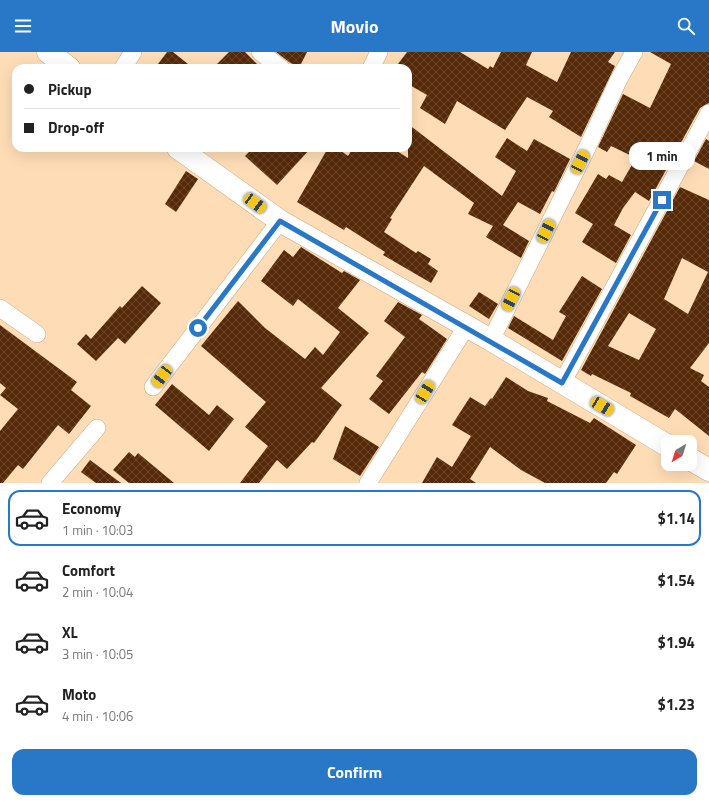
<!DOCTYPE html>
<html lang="en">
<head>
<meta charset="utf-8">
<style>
	:root { --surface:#fff; --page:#f2f2f2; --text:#222; --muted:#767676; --line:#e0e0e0; --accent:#2878c7 }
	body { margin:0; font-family:"Titillium Web",sans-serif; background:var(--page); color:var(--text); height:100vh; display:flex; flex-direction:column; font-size:15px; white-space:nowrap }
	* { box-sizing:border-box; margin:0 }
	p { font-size:13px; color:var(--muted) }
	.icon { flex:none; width:22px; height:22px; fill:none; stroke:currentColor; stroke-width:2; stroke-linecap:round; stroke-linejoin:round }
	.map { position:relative; height:431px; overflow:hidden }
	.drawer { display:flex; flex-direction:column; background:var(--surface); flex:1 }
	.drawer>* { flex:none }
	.guide { position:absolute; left:12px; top:12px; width:400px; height:88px; border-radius:12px; box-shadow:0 4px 16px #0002; display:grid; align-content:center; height:88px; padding:0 12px; background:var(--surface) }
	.needle { width:26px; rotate:218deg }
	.fabs { position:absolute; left:661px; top:383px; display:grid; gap:8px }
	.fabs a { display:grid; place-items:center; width:36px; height:36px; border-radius:8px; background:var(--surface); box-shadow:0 4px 16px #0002; font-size:20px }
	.end { position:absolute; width:18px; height:18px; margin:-9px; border:5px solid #2878c7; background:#fff; box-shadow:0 0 0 2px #fff }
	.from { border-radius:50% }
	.bubble { position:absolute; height:28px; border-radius:12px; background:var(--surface); box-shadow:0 4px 16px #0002; font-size:13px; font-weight:700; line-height:28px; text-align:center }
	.car { position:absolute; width:12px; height:24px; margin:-12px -6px; border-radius:5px; box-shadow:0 0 3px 1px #0007; background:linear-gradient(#f5c518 24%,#345 0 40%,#f5c518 0 76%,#345 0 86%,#f5c518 0) }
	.guide b { display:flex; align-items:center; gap:14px; height:38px; font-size:15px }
	.guide b+b { border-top:1px solid var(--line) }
	.guide i { width:10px; height:10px; background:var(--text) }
	ul { padding:7px 0 0; list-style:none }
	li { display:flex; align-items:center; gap:12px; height:56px; margin:0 8px 6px; padding:0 4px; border:2px solid transparent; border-radius:12px }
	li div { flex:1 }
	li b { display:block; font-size:15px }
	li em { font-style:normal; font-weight:700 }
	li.current { border-color:var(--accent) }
	li>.icon { width:36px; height:36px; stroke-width:1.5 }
	.action { display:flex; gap:8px; margin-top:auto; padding:8px 12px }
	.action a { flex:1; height:46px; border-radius:12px; background:var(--accent); color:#fff; font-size:16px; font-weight:700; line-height:46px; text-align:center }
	header { display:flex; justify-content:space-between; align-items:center; height:52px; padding:0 12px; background:var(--accent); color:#fff; font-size:18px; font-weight:700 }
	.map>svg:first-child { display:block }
	.building { fill:url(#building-cross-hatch); fill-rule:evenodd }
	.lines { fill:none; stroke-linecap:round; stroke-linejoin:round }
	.street-casing { stroke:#cca575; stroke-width:18 }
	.secondary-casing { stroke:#cca575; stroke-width:23 }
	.street { stroke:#fff; stroke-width:17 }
	.secondary { stroke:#fff; stroke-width:22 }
	.route { stroke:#2878c7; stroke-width:5 }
</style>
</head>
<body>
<header><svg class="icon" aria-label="menu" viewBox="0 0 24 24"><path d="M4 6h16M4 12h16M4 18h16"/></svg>Movio<svg class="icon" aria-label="search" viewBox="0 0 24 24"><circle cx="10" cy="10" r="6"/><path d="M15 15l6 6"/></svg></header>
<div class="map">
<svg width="709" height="431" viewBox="0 0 709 431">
	<defs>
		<pattern id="building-cross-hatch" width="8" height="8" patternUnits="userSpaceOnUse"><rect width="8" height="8" fill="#562a09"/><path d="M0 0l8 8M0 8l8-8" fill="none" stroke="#6b472b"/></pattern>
	</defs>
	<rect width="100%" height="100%" fill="#feddb6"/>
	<g class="building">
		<polygon points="167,0 173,0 193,16 155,16"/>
		<polygon points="229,0 245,0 261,16 213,16"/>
		<polygon points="276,0 307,0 299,16 289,10"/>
		<polygon points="407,0 460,0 488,17 490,14 493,16 501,0 532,0 526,13 557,30 571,0 615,0 608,10 615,14 581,85 549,65 553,59 527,45 505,78 457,49 445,72 420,56 427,43 408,32 408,16 395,16"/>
		<polygon points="650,0 709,0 709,51 700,56 649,149 635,140 623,156 614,173 631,183 616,211 582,190 593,172 575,161 598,122 606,127 609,123 622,130 636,106 611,94 607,100 598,95 623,42 650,56 671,12"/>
		<polygon points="408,72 502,144 516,119 495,105 507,86 527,99 534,87 570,107 554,140 552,139 540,162 518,150 503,173 529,189 521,206 486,185 493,174 468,162 474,151 424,114 390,166 392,167 384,180 416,201 418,199 431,207 428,212 438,219 431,231 383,203 385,200 346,175 344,178 297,150 328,96 337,96 348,104 353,96 392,96 408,106"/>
		<polygon points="706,87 709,89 709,117 694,109"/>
		<polygon points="253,96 311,96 277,133 245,104"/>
		<polygon points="186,119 198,127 176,160 165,152"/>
		<path d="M 680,135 L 709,148 L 709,291 L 690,316 L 704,323 L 701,329 L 709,335 L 709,384 L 675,357 L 669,366 L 630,344 L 631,341 L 592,322 L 591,324 L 581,318 ZM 682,206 L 708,220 L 688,262 L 664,247 ZM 629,261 L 656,277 L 639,308 L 608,294 Z"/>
		<polygon points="301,195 342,221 344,219 360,228 338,256 369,281 321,336 342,353 314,391 312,390 287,417 277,408 259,431 240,431 268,394 245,375 266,350 201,294 238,249 265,276 305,307 315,295 323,303 340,280 298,247 293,254 261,229 284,198 293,205"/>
		<polygon points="582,224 602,237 562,309 508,276 514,264 553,288 566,264 559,260"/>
		<polygon points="142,234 161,251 125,292 118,286 96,309 77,292 86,282 91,287 120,254 122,256"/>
		<polygon points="479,240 498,252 489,267 469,254"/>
		<polygon points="398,250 422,263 419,267 447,287 425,322 422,320 389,362 369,347 383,329 376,324 405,285 384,269"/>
		<polygon points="0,273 77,330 71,338 91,354 69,382 58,373 23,417 18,413 3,431 0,431 0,379 18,357 0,343 6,336 0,331"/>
		<polygon points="506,325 528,339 548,346 547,349 590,371 594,366 636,393 617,422 614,420 606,431 545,431 521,418 490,395 470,427 476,431 422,431 437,405 452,415 471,384 452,373 470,345 485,354 491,346 492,347"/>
		<polygon points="172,332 209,363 217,353 234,367 209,399 155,353"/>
		<polygon points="345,374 379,395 360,424 333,407"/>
		<polygon points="129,400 135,405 138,401 174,431 129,431 113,418"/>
		<polygon points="90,408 121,431 96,431 81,420"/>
	</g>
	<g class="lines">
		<g class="street-casing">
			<g id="street">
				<polyline points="260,0 281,16"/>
				<polyline points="123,16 133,0"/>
				<polyline points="371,16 379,0"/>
				<polyline points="0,256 37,282"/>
				<polyline points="491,288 587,96 618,29 634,0"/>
				<polyline points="562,331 709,61"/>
				<polyline points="153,335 280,169"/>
				<polyline points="50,431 97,376"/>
				<polyline points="368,431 466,275"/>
			</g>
		</g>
		<g class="secondary-casing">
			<g id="secondary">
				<polyline points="48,0 69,16"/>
				<polyline points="178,96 280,169 491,288 668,394"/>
				<polyline points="690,407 709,418"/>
			</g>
		</g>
		<use href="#street" class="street"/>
		<use href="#secondary" class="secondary"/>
	</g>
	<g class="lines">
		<polyline class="route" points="198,276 280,169 562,331 662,148"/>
	</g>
</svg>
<div class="fabs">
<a><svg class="needle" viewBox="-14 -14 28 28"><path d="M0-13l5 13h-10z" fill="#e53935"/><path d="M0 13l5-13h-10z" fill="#767676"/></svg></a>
</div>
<i class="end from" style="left:198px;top:276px"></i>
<i class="end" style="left:662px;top:148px"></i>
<div class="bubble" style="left:629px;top:90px;width:66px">1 min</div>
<i class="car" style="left:580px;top:110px;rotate:27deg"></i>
<i class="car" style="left:255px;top:151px;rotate:126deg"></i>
<i class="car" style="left:546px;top:179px;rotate:27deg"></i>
<i class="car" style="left:511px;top:247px;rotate:207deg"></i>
<i class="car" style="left:162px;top:324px;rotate:217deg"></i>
<i class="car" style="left:425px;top:340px;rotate:32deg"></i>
<i class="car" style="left:602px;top:354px;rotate:121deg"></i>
<div class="guide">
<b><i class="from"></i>Pickup</b>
<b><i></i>Drop-off</b>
</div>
</div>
<section class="drawer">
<ul>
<li class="current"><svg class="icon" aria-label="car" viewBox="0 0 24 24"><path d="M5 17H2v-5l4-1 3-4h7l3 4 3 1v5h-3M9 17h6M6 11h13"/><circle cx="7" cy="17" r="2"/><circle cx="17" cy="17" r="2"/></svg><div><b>Economy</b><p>1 min · 10:03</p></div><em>$1.14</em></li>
<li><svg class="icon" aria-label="car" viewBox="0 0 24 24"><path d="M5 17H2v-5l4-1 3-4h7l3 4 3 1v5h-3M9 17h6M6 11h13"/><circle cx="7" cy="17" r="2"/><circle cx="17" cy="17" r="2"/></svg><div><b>Comfort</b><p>2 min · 10:04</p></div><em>$1.54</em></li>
<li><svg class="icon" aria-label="car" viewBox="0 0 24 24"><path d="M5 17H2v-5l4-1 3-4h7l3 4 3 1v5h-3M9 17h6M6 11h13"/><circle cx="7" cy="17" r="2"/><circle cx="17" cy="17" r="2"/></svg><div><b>XL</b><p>3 min · 10:05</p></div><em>$1.94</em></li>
<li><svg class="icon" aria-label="car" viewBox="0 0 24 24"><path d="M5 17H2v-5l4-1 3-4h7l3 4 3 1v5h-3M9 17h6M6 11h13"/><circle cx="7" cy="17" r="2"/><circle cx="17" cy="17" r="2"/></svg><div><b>Moto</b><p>4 min · 10:06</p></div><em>$1.23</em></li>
</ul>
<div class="action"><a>Confirm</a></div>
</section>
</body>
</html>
